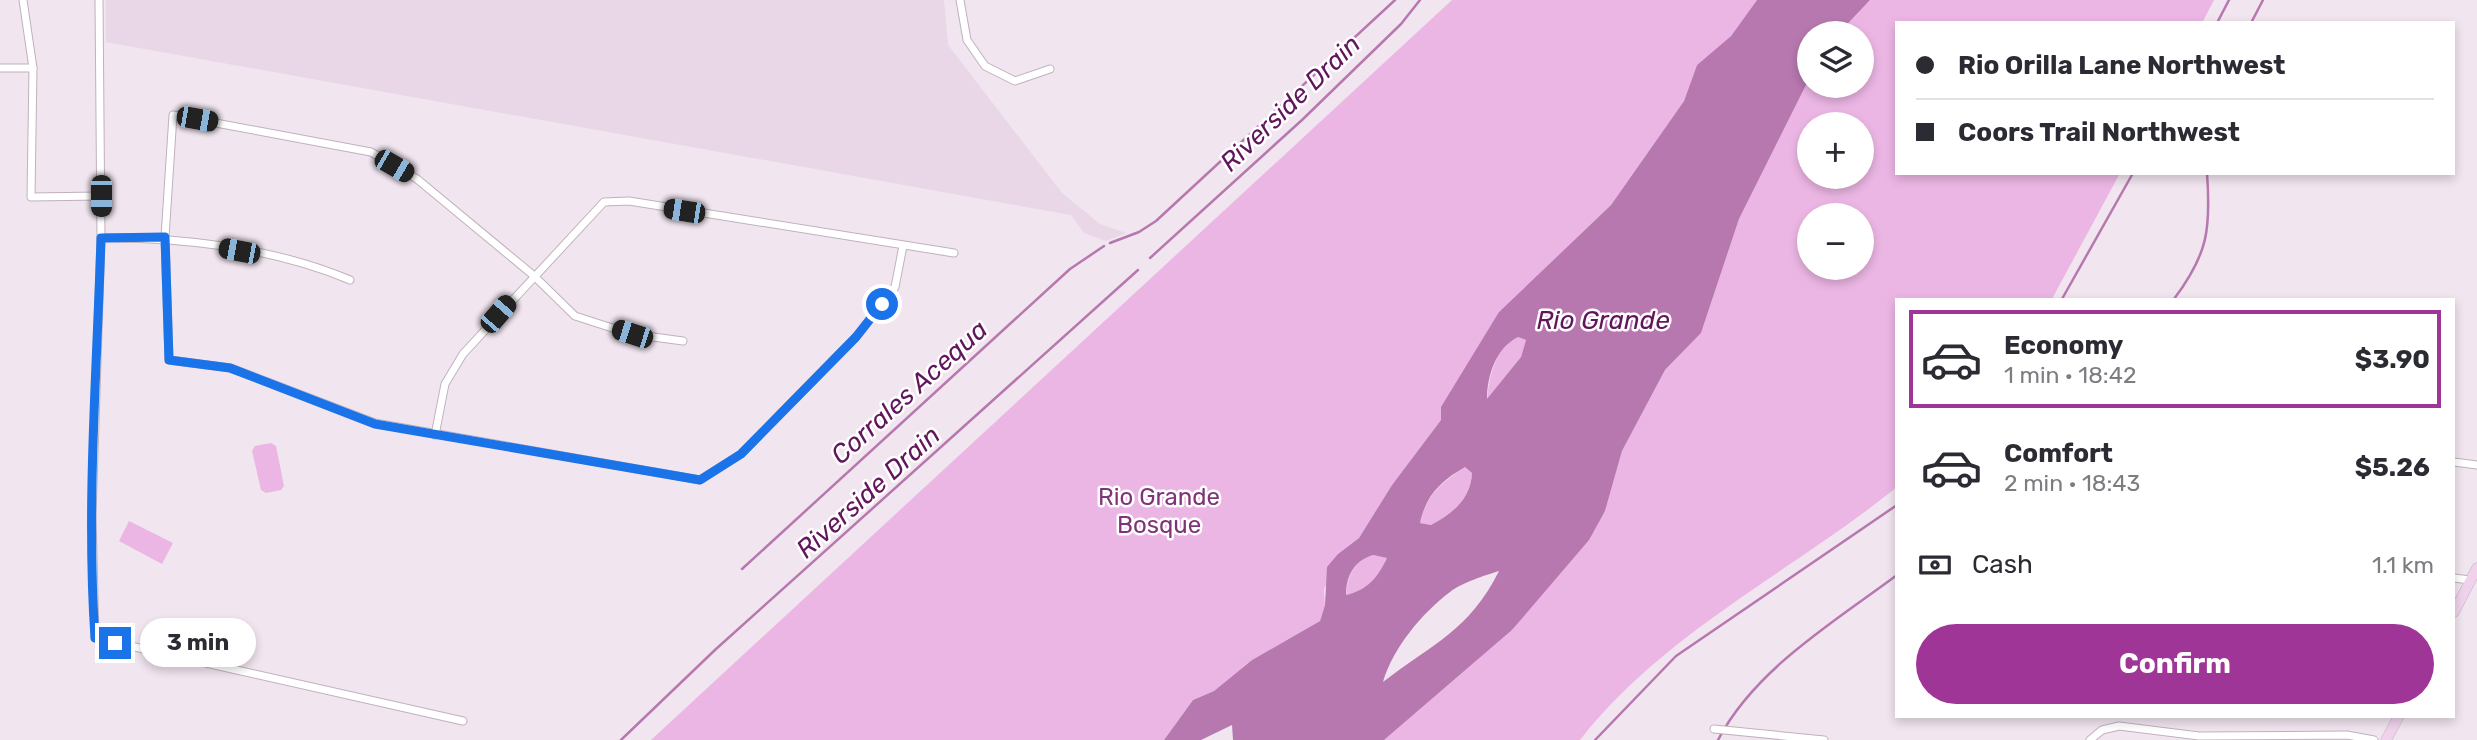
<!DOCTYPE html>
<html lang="en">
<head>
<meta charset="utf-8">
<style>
	:root { --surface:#fff; --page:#f2f2f3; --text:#2b2b33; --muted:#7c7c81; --line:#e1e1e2; --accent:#9f3596 }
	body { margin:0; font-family:Rubik,sans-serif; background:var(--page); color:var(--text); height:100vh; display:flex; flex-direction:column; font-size:26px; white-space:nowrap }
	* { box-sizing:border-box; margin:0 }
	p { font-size:23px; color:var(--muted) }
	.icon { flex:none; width:38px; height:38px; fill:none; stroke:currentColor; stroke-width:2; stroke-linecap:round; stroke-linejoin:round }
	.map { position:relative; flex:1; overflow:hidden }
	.side { position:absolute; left:1895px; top:298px; width:560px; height:420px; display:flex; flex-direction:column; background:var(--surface); border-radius:0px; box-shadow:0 4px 10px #0003 }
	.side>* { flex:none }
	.banner { position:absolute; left:1895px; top:21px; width:560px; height:154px; border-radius:0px; box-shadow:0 4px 10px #0003; display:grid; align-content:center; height:154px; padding:0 21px; background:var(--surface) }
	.buttons { position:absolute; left:1797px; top:21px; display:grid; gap:14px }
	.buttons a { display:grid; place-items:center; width:77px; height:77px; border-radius:50%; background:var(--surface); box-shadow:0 4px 10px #0003; font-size:35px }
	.end { position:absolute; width:32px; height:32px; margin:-16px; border:9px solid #1a73e8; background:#fff; box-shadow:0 0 0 4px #fff }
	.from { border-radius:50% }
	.bubble { position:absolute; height:49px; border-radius:24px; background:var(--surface); box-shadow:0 4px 10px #0003; font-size:23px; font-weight:700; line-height:49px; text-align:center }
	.car { position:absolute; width:21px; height:42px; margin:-21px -10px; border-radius:9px; box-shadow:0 0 5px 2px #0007; background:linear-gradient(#222 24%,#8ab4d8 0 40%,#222 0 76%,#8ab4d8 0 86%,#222 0) }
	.banner b { display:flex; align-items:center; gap:24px; height:66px; font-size:26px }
	.banner b+b { border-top:2px solid var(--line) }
	.banner i { width:18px; height:18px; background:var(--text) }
	ul { padding:12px 0 0; list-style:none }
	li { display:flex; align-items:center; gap:21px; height:98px; margin:0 14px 10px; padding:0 7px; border:4px solid transparent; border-radius:0px }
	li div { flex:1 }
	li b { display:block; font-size:26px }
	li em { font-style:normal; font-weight:700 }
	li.selected { border-color:var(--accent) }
	li>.icon { width:63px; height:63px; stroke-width:1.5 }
	.pay { display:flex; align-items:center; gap:18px; height:77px; padding:0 21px; font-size:26px }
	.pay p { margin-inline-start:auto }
	.cta { display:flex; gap:14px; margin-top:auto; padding:14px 21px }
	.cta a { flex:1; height:80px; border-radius:42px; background:var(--accent); color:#fff; font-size:28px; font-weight:700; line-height:80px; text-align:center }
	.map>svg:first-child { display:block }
	.built { fill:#e9d6e6 }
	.green { fill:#ecb6e4; fill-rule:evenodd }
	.water { fill:#b778af; fill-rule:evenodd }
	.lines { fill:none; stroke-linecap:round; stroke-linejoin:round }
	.stream { stroke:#b778af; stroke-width:2.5 }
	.street-casing { stroke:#bfb2bc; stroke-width:9 }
	.secondary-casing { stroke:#bfb2bc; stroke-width:11 }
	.street { stroke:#fff; stroke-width:7 }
	.secondary { stroke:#f0d2ed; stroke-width:10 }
	.route { stroke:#1a73e8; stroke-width:9 }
	.labels { text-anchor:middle; stroke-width:5; stroke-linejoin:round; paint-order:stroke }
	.park-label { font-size:24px; fill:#7f3378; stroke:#fff }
	.water-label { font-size:26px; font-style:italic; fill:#61155c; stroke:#fff }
</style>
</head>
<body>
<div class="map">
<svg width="2477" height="740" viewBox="0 0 2477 740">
	<rect width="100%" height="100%" fill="#f1e5ef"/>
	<polygon class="built" points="106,0 944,0 948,45 1062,193 1100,224 1126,233 1106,241 1084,233 1071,215 106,42"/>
	<g class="green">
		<polygon points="1452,0 1757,0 1731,36 1697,65 1684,101 1611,205 1499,312 1441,420 1392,485 1359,538 1338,554 1324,590 1325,605 1320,621 1252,660 1214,691 1193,700 1164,740 651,740"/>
		<path d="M 1870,0 L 2214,0 L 2202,23 L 1897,23 L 1897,173 L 2120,173 L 2052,299 L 1897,299 L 1897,487 C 1793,571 1663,633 1580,740 L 1384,740 L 1512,630 L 1605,511 L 1622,451 L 1665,370 L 1701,333 L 1739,219 L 1809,79 L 1810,86 L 1862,86 L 1862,33 L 1839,33 ZM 1810,124 L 1862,124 L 1862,177 L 1810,177 ZM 1810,215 L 1862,215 L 1862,268 L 1810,268 Z"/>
		<path d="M 1518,337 L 1526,340 L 1521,357 L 1487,400 C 1489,376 1495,348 1518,337 Z"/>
		<polygon points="271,443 276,446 284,486 281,490 266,493 261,490 252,451 255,446"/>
		<path d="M 1465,467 L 1472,473 C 1471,499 1452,514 1431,525 L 1420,523 C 1427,494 1441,483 1465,467 Z"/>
		<polygon points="129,521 173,543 162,564 119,541"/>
		<path d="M 1373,555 L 1388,558 C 1377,578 1369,590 1346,595 C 1347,576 1354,561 1373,555 Z"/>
	</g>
	<path class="water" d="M 1757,0 L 1870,0 L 1839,33 L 1810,33 L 1809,79 L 1739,219 L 1701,333 L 1665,370 L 1622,451 L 1605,511 L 1589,540 L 1512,630 L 1384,740 L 1233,740 L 1232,725 L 1201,740 L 1164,740 L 1193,700 L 1214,691 L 1252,660 L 1320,621 L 1325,605 L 1327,567 L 1338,554 L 1359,538 L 1392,485 L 1441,420 L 1441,407 L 1499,312 L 1611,205 L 1684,101 L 1697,65 L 1731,36 ZM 1518,337 L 1526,340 L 1521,357 L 1487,399 C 1487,376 1496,348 1518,337 ZM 1465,467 L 1472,473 C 1471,499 1452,514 1431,525 L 1420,523 C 1426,495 1441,481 1465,467 ZM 1373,555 L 1387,558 C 1378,577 1368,590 1346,595 C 1346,576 1354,561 1373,555 ZM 1499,571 C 1469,631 1432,644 1383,682 C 1393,648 1422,613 1450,592 C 1461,583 1486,575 1499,571 Z"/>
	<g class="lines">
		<g class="stream">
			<polyline points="2217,23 2229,0"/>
			<polyline points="2251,23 2263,0"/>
			<polyline points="1110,243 1139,232 1156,221 1395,0"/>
			<polyline points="1150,258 1302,120 1401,24 1420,0"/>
			<polyline points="2062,299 2133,173"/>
			<path d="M 2174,299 C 2208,254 2211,229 2207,173"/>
			<polyline points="742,569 1070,269 1104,246"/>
			<polyline points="621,740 716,649 1138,270"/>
			<polyline points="1595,740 1676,656 1897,505"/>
			<path d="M 1718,740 C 1755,669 1834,622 1897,575"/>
		</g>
		<g class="street-casing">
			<g id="street">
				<polyline points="23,0 33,68 31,197 101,196"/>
				<polyline points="99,0 101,238 92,516 95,638 463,721"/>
				<polyline points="960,0 967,40 985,66 1015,81 1050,69"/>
				<polyline points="0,68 33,68"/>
				<path d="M 101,238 C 184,237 274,248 350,280"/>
				<polyline points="683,341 631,334 575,316 533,275 417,179 371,152 173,115 165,237 169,360 231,368 375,423 700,480 741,454 856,337 895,287 903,246"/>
				<polyline points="435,435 445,384 463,354 604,202 629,201 954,253"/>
				<polyline points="2454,462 2477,465"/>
				<polyline points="2454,578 2470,580"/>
				<polyline points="1714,729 1824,740"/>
				<polyline points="2090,740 2102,730 2119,726 2199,736 2347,735 2374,740"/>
			</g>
		</g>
		<g class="secondary-casing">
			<g id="secondary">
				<polyline points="2454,612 2477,568"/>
				<polyline points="2386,740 2399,716"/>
			</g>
		</g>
		<use href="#street" class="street"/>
		<use href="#secondary" class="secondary"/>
	</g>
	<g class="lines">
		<path class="route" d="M 115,643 L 95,638 C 86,505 97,371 101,238 L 165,237 L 169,360 L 230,368 L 375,424 L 700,480 L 741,454 L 856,337 L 882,304"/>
	</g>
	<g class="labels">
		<g class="park-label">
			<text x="1159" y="505">Rio Grande<tspan x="1159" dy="28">Bosque</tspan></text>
		</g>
		<g class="water-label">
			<text transform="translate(1290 103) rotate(-44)" y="9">Riverside Drain</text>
			<text x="1603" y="329">Rio Grande</text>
			<text transform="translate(909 392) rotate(-42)" y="9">Corrales Acequa</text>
			<text transform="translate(868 492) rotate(-42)" y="9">Riverside Drain</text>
		</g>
	</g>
</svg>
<div class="buttons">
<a><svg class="icon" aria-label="layers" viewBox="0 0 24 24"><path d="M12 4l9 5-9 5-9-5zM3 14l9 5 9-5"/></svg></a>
<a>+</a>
<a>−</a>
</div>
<i class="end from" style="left:882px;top:304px"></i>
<i class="end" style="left:115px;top:643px"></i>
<div class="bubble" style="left:140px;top:618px;width:116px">3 min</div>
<i class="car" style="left:197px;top:119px;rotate:100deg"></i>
<i class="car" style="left:394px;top:166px;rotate:120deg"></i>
<i class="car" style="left:101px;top:196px;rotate:180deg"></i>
<i class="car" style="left:684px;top:211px;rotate:279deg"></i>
<i class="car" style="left:239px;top:251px;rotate:281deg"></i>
<i class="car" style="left:498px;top:314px;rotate:41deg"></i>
<i class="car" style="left:632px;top:334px;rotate:288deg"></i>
<div class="banner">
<b><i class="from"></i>Rio Orilla Lane Northwest</b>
<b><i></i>Coors Trail Northwest</b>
</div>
<section class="side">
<ul>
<li class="selected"><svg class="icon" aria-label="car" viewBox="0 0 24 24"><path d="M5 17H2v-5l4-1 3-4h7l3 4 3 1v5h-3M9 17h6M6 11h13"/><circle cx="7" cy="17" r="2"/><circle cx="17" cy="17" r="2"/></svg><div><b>Economy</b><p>1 min · 18:42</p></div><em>$3.90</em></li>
<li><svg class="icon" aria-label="car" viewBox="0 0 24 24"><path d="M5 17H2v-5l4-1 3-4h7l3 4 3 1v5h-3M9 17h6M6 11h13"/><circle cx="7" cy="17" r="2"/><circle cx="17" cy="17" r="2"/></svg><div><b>Comfort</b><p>2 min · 18:43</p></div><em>$5.26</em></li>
</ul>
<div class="pay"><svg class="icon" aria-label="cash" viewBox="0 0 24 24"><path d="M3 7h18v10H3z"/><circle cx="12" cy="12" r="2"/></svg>Cash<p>1.1 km</p></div>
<div class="cta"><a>Confirm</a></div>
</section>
</div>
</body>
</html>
